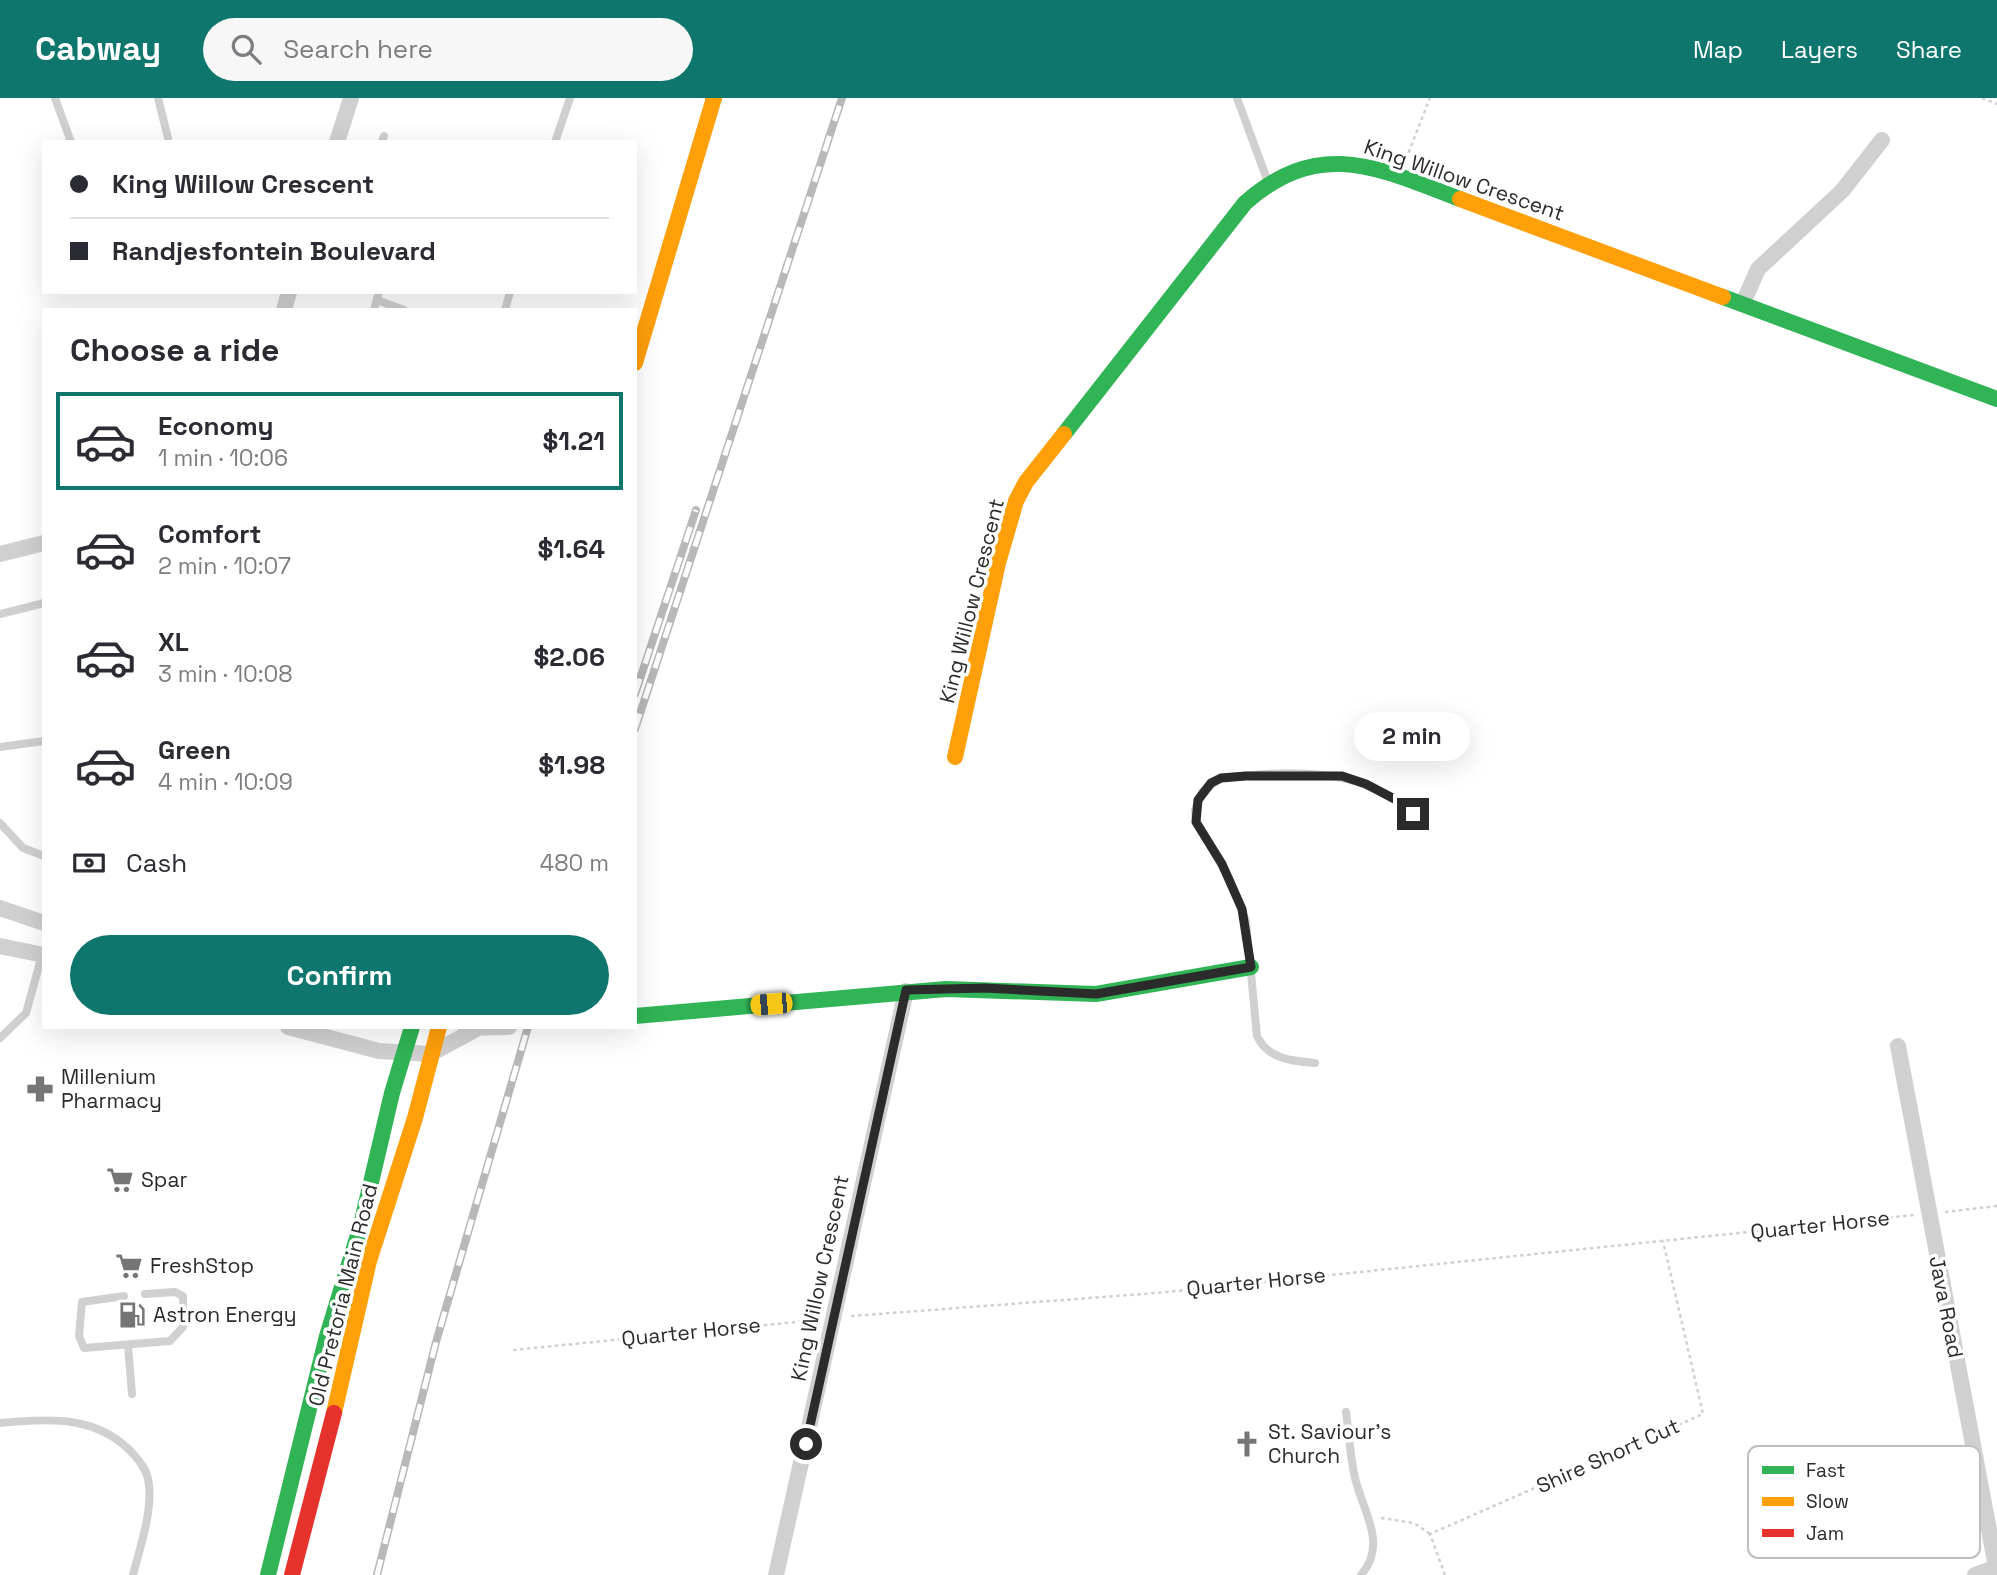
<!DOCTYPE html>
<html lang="en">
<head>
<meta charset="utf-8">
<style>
	:root { --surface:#fff; --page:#f7f7f7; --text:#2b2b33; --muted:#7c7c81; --line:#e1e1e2; --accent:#0f766e }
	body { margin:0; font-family:"Space Grotesk",sans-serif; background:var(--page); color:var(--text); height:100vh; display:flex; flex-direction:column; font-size:26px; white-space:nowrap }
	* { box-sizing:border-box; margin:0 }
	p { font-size:23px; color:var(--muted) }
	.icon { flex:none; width:38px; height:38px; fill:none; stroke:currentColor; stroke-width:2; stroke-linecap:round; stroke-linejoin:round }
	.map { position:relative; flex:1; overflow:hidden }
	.drawer { position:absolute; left:42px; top:210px; width:595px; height:721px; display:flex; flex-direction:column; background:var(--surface); border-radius:0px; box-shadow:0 7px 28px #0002 }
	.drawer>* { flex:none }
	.guide { position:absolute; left:42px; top:42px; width:595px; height:154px; border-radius:0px; box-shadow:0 7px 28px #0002; display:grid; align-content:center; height:154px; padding:0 28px; background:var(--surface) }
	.end { position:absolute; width:32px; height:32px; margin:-16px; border:9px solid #2b2b2b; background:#fff; box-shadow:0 0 0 4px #fff }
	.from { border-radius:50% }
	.bubble { position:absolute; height:49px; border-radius:24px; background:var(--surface); box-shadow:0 7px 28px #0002; font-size:23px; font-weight:800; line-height:49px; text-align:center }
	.car { position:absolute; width:21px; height:42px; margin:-21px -10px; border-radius:9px; box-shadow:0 0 5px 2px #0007; background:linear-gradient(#f5c518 24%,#345 0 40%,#f5c518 0 76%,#345 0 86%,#f5c518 0) }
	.guide b { display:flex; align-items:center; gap:24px; height:66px; font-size:26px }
	.guide b+b { border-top:2px solid var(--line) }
	.guide i { width:18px; height:18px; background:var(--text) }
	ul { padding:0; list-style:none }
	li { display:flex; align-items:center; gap:21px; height:98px; margin:0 14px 10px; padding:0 14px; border:4px solid transparent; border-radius:0px }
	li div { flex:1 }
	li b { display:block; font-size:26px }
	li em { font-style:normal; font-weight:800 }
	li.selected { border-color:var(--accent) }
	li>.icon { width:63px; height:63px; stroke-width:1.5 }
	h2 { padding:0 28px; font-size:32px; line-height:84px }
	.pay { display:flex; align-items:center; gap:18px; height:77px; padding:0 28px; font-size:26px }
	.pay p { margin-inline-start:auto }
	.primary-button { display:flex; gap:14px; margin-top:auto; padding:14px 28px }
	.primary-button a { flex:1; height:80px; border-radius:42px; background:var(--accent); color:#fff; font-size:28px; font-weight:800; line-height:80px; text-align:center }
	header { display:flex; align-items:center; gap:42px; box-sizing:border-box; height:98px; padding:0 35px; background:var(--accent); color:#fff }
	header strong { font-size:33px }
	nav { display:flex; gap:38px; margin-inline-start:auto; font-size:24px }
	.search { width:490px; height:63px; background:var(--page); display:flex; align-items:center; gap:18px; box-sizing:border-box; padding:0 24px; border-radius:38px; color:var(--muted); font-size:26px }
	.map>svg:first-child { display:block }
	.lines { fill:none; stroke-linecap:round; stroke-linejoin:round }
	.path { stroke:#d0d0d0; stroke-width:2.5; stroke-dasharray:3.5 3.5; stroke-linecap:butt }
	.lane { stroke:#d0d0d0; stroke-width:8 }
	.street { stroke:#d0d0d0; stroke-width:16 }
	.fast { stroke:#30b455; stroke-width:16 }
	.slow { stroke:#ff9f0a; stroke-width:16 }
	.jam { stroke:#e5322d; stroke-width:16 }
	.rail-casing { stroke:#b8b8b8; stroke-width:8 }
	.rail { stroke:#fff; stroke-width:5; stroke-dasharray:16; stroke-linecap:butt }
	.route { stroke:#2b2b2b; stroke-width:9 }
	.labels { text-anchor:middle; stroke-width:7; stroke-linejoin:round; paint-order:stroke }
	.street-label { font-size:21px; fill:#2b2b2b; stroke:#fff }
	.poi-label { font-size:21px; fill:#2b2b2b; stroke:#fff; text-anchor:start }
	.key { fill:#fff; stroke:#bfbfbf; stroke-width:2 }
	.key-label { font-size:19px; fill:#2b2b2b }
</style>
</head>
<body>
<header>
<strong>Cabway</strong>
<div class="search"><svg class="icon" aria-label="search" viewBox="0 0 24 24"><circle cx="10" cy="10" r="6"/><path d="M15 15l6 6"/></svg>Search here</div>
<nav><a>Map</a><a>Layers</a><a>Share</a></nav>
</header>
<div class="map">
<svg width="1997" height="1477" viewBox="0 0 1997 1477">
	<rect width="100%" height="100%" fill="#fff"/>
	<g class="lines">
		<g class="path">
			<polyline points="1982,0 1997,6"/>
			<polyline points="1406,61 1430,0"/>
			<polyline points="1945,1114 1997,1108"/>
			<polyline points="851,1218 1156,1195 1914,1117"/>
			<polyline points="513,1252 816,1222"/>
			<polyline points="1381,1420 1414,1425 1430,1436"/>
			<polyline points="1445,1477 1430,1436 1703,1316 1663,1143"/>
		</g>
		<g class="lane">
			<polyline points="55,0 71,44"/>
			<polyline points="158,0 168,40"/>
			<polyline points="1237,0 1268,84"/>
			<polyline points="382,44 384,38"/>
			<polyline points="555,44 570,0"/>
			<polyline points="377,202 404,212"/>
			<polyline points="374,212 379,194"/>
			<polyline points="505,212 510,194"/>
			<polyline points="0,516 44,505"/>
			<polyline points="0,649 44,643"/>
			<polyline points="0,725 23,750 44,758"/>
			<polyline points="0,940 26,915 42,857"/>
			<path d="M 1315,965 C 1291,963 1268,961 1257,938 L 1246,823 L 1230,782 L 1196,724 L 1195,712 L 1202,694 L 1221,680 C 1286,673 1362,667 1413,716"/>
			<polyline points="124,1198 82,1204 79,1238 84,1250 170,1243 183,1229 183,1198 175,1194 145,1196"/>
			<polyline points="128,1247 132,1296"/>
			<path d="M 1346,1314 C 1349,1336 1350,1358 1355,1380 C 1363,1414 1388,1446 1361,1477"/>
			<path d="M 0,1325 C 49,1320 100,1317 135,1358 C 143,1367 148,1375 149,1387 C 152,1416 140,1449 133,1477"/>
		</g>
		<g class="street">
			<polyline points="337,44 351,0"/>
			<polyline points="1743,205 1758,171 1842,93 1882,42"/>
			<polyline points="284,212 289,194"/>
			<polyline points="0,456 44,445"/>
			<polyline points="0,810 44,825"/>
			<polyline points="0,848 44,857"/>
			<polyline points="288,929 379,953 430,956 475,932"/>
			<polyline points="466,930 509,929"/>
			<polyline points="1898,948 1996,1469"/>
			<polyline points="776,1477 906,893"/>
			<polyline points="1975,1477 1997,1469"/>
		</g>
		<g class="fast">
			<polyline points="713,1 714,0"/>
			<polyline points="1723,199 1997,301"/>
			<path d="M 1064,336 L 1245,105 C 1320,39 1378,70 1460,101"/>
			<polyline points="635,918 946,891 1096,896 1251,869"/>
			<polyline points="268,1477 327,1238 361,1127 392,995 412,929"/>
		</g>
		<g class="slow">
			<polyline points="1460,101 1723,199"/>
			<polyline points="635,265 714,0"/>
			<polyline points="955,659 998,465 1016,403 1026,384 1064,336"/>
			<polyline points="334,1315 369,1163 415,1020 439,929"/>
		</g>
		<polyline class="jam" points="292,1477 334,1315"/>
		<g class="rail-casing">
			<g id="rail">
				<polyline points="635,596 696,412"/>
				<polyline points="635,631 842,0"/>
				<polyline points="377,1477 436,1244 528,929"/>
			</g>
		</g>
		<use href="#rail" class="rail"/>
	</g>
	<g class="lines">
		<polyline class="route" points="806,1346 906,892 985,890 1096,896 1251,869 1242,811 1222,766 1196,724 1198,702 1211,685 1221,680 1246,678 1342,678 1366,686 1402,705 1413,716"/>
	</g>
	<defs>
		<g id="pharmacy-bare" transform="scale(2.1)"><path d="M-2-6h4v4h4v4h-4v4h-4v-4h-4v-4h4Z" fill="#757575" stroke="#fff" stroke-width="2.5" paint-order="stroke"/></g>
		<g id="supermarket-bare" transform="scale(2.1)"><path d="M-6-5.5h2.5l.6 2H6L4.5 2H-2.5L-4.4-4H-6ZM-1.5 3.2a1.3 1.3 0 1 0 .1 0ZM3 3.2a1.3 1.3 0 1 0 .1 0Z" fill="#757575" stroke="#fff" stroke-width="2.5" paint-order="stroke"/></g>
		<g id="fuel-bare" transform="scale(2.1)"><path d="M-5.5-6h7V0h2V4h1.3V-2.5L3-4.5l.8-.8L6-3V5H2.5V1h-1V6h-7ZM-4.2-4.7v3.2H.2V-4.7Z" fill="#757575" stroke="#fff" stroke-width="2.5" paint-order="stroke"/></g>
		<g id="church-bare" transform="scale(2.1)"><path d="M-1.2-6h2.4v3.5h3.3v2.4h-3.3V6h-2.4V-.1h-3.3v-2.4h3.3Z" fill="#757575" stroke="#fff" stroke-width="2.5" paint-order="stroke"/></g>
	</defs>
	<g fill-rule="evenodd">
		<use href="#pharmacy-bare" x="40" y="991"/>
		<use href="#supermarket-bare" x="120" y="1082"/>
		<use href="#supermarket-bare" x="129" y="1168"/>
		<use href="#fuel-bare" x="132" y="1217"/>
		<use href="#church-bare" x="1247" y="1346"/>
	</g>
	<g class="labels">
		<g class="street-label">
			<text transform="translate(1464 82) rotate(19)" y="7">King Willow Crescent</text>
			<text transform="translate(972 503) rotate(-76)" y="7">King Willow Crescent</text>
			<text transform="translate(1820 1127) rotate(-6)" y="7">Quarter Horse</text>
			<text transform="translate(820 1180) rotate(-78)" y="7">King Willow Crescent</text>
			<text transform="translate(1256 1184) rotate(-6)" y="7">Quarter Horse</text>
			<text transform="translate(343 1197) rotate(-76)" y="7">Old Pretoria Main Road</text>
			<text transform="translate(1946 1209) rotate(79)" y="7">Java Road</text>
			<text transform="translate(691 1234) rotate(-6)" y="7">Quarter Horse</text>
			<text transform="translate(1608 1358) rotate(-24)" y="7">Shire Short Cut</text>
		</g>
		<g class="poi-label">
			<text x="61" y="986">Millenium<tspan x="61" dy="24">Pharmacy</tspan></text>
			<text x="141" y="1089">Spar</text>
			<text x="150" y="1175">FreshStop</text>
			<text x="153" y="1224">Astron Energy</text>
			<text x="1268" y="1341">St. Saviour's<tspan x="1268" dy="24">Church</tspan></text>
		</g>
	</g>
	<rect x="1748" y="1348" width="232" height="112" rx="10" class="key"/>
	<rect x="1762" y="1368" width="32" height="8" fill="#30b455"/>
	<rect x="1762" y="1399" width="32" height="9" fill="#ff9f0a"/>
	<rect x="1762" y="1431" width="32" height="8" fill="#e5322d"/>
	<g class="key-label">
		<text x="1806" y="1379">Fast</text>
		<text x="1806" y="1410">Slow</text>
		<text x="1806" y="1442">Jam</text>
	</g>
</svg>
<i class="end from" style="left:806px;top:1346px"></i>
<i class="end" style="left:1413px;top:716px"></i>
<div class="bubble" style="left:1354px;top:614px;width:116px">2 min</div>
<i class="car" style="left:771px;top:906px;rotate:265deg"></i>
<div class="guide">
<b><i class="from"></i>King Willow Crescent</b>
<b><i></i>Randjesfontein Boulevard</b>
</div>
<section class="drawer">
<h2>Choose a ride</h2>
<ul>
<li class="selected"><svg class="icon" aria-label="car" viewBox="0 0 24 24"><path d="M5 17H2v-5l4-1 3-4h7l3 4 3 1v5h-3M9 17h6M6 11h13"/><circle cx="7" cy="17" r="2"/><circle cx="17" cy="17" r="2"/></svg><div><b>Economy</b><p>1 min · 10:06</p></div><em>$1.21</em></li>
<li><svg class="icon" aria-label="car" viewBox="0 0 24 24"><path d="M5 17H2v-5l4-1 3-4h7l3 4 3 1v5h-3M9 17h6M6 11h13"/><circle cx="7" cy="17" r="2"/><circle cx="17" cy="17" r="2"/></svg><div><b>Comfort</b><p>2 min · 10:07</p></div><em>$1.64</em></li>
<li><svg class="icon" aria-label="car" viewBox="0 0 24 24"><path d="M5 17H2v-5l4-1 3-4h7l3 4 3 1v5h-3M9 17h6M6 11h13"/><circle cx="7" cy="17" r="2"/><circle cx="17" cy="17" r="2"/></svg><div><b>XL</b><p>3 min · 10:08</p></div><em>$2.06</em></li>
<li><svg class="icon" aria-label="car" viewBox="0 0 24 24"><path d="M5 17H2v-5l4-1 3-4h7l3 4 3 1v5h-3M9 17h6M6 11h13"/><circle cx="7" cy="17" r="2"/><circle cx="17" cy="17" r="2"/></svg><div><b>Green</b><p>4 min · 10:09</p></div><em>$1.98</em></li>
</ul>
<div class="pay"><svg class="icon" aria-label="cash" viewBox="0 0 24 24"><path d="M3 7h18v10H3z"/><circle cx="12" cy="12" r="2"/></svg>Cash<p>480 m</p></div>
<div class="primary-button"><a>Confirm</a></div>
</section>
</div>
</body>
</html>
